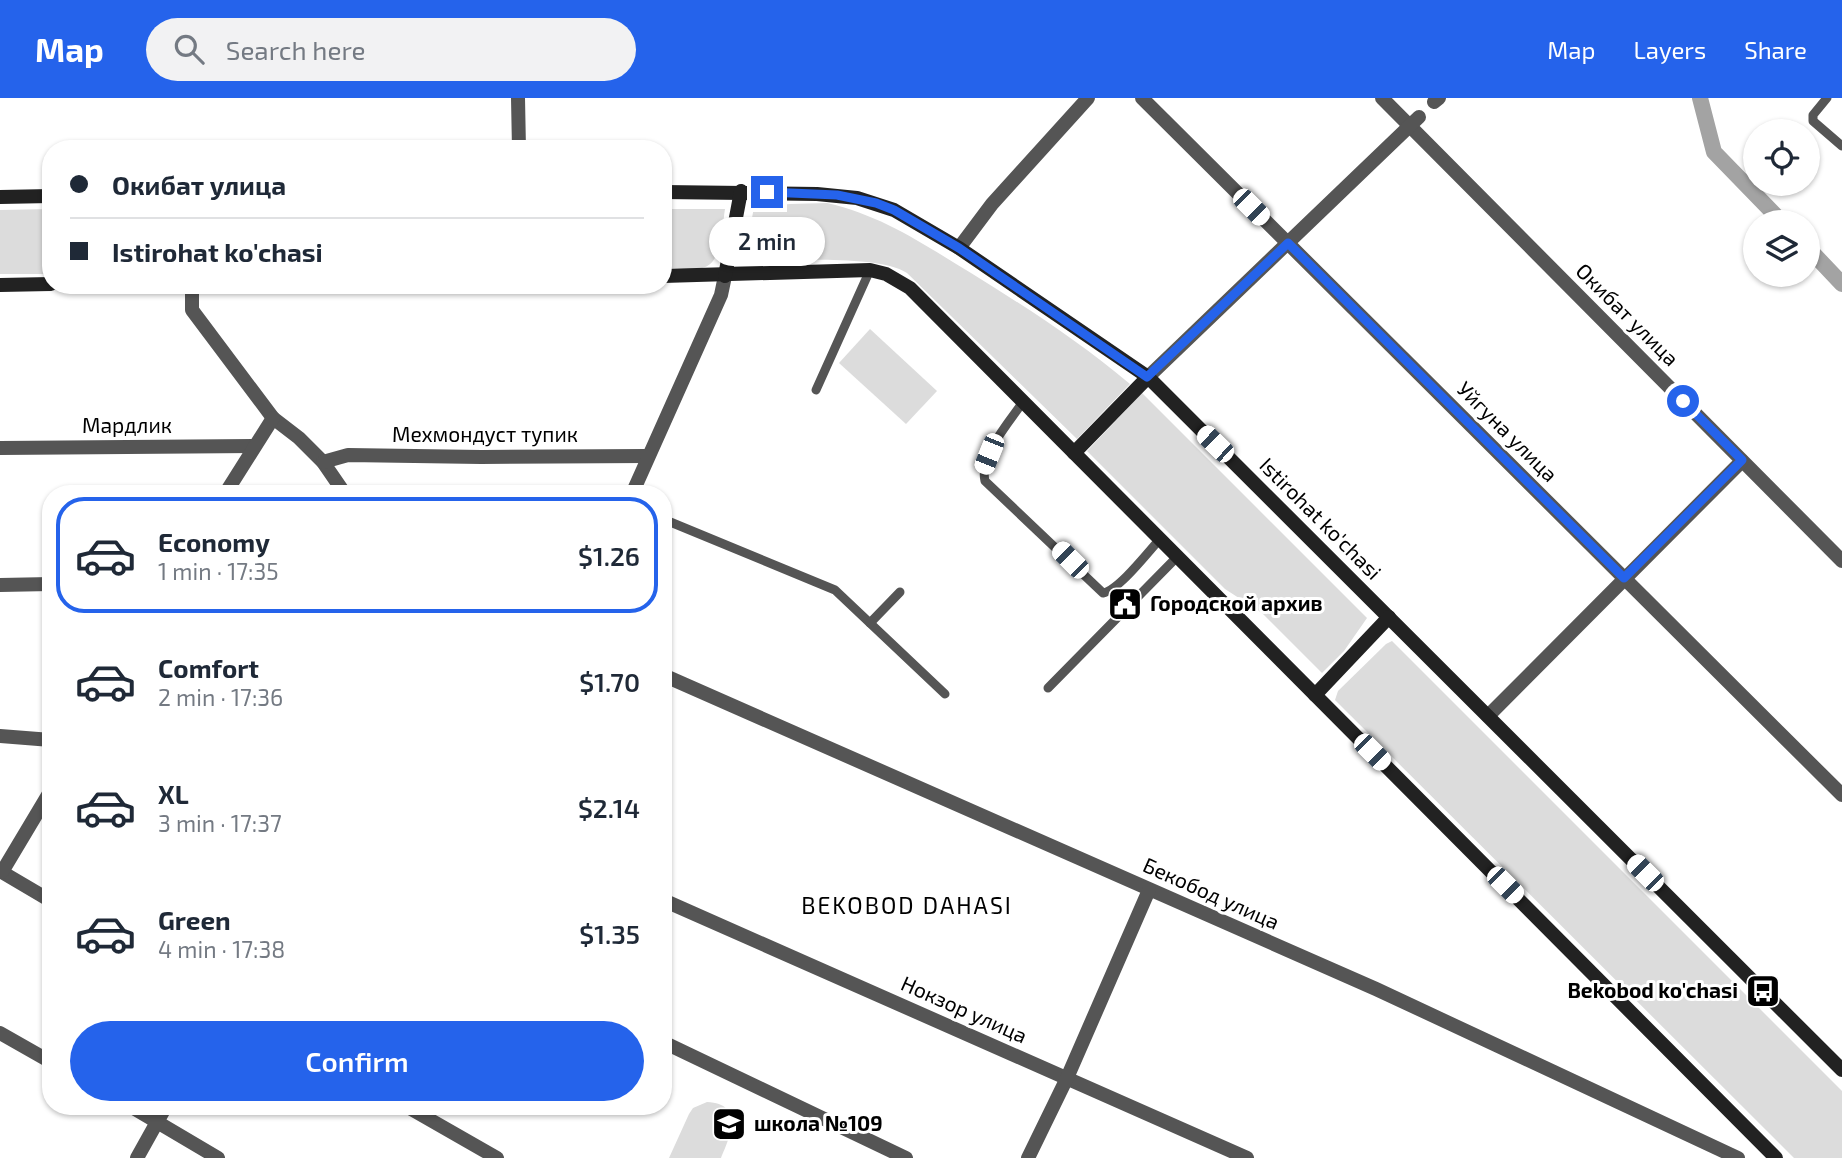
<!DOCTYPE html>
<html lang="en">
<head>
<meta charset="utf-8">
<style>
	:root { --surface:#fff; --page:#f2f2f3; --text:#1f2937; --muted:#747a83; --line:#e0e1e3; --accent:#2563eb }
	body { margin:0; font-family:"Exo 2",sans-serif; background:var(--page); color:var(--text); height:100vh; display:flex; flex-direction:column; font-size:26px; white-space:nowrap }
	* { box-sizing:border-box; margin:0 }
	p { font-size:23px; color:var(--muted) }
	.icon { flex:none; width:38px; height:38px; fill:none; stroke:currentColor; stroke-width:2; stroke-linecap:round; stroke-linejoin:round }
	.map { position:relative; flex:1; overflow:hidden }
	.side { position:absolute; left:42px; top:387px; width:630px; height:630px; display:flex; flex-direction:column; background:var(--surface); border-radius:28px; box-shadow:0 2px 5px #0004 }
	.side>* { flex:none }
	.guide { position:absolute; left:42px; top:42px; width:630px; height:154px; border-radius:28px; box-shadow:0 2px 5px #0004; display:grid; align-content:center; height:154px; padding:0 28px; background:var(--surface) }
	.controls { position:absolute; left:1743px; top:21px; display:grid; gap:14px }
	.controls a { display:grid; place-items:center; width:77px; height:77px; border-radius:50%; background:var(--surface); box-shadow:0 2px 5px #0004; font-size:35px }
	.end { position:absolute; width:32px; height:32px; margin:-16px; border:9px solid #2563eb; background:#fff; box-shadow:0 0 0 4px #fff }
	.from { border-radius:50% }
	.bubble { position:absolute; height:49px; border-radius:24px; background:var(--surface); box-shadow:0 2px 5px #0004; font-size:23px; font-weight:600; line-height:49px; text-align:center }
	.car { position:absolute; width:21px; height:42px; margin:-21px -10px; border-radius:9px; box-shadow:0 0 5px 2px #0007; background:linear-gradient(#fff 24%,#345 0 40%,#fff 0 76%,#345 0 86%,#fff 0) }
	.guide b { display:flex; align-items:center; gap:24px; height:66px; font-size:26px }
	.guide b+b { border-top:2px solid var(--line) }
	.guide i { width:18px; height:18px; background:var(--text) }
	ul { padding:12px 0 0; list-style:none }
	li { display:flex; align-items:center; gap:21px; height:116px; margin:0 14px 10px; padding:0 14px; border:4px solid transparent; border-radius:28px }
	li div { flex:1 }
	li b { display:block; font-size:26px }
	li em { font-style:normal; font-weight:600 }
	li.current { border-color:var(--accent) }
	li>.icon { width:63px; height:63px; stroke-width:1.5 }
	.action { display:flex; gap:14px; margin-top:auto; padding:14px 28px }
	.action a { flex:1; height:80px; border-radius:42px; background:var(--accent); color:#fff; font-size:28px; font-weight:600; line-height:80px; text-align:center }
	header { display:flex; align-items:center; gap:42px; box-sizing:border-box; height:98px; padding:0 35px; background:var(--accent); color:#fff }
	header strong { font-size:33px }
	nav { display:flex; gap:38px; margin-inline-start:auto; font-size:24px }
	.search { width:490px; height:63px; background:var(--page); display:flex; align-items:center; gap:18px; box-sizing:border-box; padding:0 24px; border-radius:38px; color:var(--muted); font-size:26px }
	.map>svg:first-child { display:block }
	.green { fill:#dcdcdc }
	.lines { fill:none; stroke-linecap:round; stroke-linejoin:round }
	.canal { stroke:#a3a3a3; stroke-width:16 }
	.lane { stroke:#555; stroke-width:9 }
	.street { stroke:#555; stroke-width:14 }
	.secondary { stroke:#222; stroke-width:14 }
	.route { stroke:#2563eb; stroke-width:9 }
	.labels { text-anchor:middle; stroke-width:6; stroke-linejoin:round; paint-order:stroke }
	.street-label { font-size:21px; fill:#000; stroke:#fff }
	.poi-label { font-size:21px; font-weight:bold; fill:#000; stroke:#fff; text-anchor:start }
	.neighbourhood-label { font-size:23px; letter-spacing:2px; fill:#000; stroke:#fff }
</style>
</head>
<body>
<header>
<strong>Map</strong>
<div class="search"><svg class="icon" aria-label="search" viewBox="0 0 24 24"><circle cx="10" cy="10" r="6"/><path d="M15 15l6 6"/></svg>Search here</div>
<nav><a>Map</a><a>Layers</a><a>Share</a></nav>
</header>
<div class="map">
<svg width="1842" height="1060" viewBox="0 0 1842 1060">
	<rect width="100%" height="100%" fill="#fff"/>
	<g class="green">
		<path d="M 827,105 C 883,118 923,146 971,175 C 1026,209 1080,244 1130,286 L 1077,341 L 907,175 C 879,157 797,163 761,162 L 751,158 L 747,147 L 754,109 L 790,106 Z"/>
		<polygon points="51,111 51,176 0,176 0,112"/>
		<path d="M 663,111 L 725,111 C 722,128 723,166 702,170 C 690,172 676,170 663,170 Z"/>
		<polygon points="870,231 937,293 906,326 839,265"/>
		<polygon points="1142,295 1367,520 1344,553 1322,575 1262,515 1225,491 1087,353"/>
		<polygon points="1392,543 1842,993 1842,1060 1794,1060 1335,602 1338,593 1386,546"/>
		<path d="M 707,1004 C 745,1006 730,1039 721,1060 L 669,1060 L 689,1016 L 693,1010 Z"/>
	</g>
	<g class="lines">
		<g class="canal">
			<polyline points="1700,0 1714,54 1782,124"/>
			<polyline points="1808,150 1842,186"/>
		</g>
		<g class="lane">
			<polyline points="1827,0 1813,17 1813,23 1842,48"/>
			<polyline points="816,292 870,172"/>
			<path d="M 1023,304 C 1009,324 979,358 985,383 L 1103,495 C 1119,492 1148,454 1160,441"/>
			<polyline points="663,421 835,492 945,596"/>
			<polyline points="870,525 900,494"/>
			<polyline points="1048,590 1177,459"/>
		</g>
		<g class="street">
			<polyline points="518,0 519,51"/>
			<polyline points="1142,0 1842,697"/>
			<polyline points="1382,0 1842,463"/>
			<polyline points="1434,4 1439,0"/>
			<polyline points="959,150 992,106 1088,0"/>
			<polyline points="192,187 192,212 273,320 299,340 323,364 345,396"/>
			<polyline points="1148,279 1419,19"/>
			<polyline points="0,350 254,348"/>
			<polyline points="323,364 348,357 481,359 647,358"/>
			<polyline points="225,396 273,320"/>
			<polyline points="632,396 721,197 725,178"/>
			<polyline points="0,487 51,486"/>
			<polyline points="663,577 1376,891 1738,1060"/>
			<polyline points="1488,618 1742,363"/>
			<polyline points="0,638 51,642"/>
			<polyline points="0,773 51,803"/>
			<polyline points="2,774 51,692"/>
			<polyline points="663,802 1247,1060"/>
			<polyline points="0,935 51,964"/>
			<polyline points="663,944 906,1060"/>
			<polyline points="130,1008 218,1060"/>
			<polyline points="406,1008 497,1060"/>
			<polyline points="137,1060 166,1008"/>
			<polyline points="1028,1060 1067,980 1149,792"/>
		</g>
		<g class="secondary">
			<polyline points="663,94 817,96 857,100 894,112 959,150 1148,279 1842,972"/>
			<polyline points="0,99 51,98"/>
			<polyline points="663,178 870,172 886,176 910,190 1776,1060"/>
			<polyline points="725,178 741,93"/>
			<polyline points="0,187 51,186"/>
			<polyline points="1074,355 1148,279"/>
			<polyline points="1315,597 1389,519"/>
		</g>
	</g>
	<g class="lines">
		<polyline class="route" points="767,94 837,97 876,105 894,112 959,150 1147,279 1288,145 1624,480 1742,362 1683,303"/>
	</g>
	<defs>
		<g id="civic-square" transform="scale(1.75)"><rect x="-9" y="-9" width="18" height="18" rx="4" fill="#000" stroke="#fff"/><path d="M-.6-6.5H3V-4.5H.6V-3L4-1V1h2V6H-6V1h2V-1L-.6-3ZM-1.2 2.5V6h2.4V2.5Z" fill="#fff"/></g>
		<g id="bus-square" transform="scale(1.75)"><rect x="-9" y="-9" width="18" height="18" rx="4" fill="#000" stroke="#fff"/><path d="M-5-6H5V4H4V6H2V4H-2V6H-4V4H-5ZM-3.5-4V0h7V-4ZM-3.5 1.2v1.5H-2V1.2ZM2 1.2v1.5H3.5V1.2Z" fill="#fff"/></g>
		<g id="school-square" transform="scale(1.75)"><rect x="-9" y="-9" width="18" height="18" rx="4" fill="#000" stroke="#fff"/><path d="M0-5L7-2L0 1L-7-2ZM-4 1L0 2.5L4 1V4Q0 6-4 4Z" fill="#fff"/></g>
	</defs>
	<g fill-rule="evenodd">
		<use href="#civic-square" x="1125" y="506"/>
		<use href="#bus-square" x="1763" y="893"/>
		<use href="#school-square" x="729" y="1026"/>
	</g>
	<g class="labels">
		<g class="street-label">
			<text transform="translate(1627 217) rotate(45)" y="7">Окибат улица</text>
			<text x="127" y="335">Мардлик</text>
			<text transform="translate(1507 334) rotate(45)" y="7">Уйгуна улица</text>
			<text x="485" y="344">Мехмондуст тупик</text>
			<text transform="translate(1320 421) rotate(45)" y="7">Istirohat ko'chasi</text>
			<text transform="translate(1211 796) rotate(24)" y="7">Бекобод улица</text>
			<text transform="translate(964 912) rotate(24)" y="7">Нокзор улица</text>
		</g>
		<g class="poi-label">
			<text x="1150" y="513">Городской архив</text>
			<text x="1738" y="900" text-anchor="end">Bekobod ko'chasi</text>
			<text x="754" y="1033">школа №109</text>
		</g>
		<g class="neighbourhood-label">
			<text x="907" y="816">BEKOBOD DAHASI</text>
		</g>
	</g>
</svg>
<div class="controls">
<a><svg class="icon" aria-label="locate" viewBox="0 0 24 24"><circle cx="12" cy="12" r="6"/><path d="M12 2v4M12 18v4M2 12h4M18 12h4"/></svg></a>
<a><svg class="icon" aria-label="layers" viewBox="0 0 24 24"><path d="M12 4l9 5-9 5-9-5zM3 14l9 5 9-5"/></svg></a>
</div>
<i class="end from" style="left:1683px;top:303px"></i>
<i class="end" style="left:767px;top:94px"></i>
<div class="bubble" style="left:709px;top:119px;width:116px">2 min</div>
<i class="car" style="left:1251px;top:109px;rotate:135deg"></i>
<i class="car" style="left:1215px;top:346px;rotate:314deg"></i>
<i class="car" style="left:989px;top:356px;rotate:202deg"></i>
<i class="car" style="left:1070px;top:462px;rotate:315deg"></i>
<i class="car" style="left:1372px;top:654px;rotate:135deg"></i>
<i class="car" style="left:1645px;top:775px;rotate:315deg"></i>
<i class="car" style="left:1505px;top:787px;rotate:135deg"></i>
<div class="guide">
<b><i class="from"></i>Окибат улица</b>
<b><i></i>Istirohat ko'chasi</b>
</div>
<section class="side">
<ul>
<li class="current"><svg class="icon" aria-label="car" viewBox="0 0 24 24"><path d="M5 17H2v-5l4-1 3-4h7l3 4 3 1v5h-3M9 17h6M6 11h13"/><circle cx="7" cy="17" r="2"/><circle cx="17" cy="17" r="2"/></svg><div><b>Economy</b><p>1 min · 17:35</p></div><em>$1.26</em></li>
<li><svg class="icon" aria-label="car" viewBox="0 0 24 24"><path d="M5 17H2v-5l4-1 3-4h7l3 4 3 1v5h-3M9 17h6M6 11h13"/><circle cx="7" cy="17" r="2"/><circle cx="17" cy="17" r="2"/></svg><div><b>Comfort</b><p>2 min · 17:36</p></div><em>$1.70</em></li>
<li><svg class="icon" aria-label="car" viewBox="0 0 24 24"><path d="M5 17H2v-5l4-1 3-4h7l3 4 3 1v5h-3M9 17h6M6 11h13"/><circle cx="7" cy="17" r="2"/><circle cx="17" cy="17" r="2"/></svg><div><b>XL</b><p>3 min · 17:37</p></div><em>$2.14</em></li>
<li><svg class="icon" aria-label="car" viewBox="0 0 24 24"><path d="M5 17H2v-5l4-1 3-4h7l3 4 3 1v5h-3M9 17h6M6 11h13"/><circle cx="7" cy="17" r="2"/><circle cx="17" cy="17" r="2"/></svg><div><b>Green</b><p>4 min · 17:38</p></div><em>$1.35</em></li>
</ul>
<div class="action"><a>Confirm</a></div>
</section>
</div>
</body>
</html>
